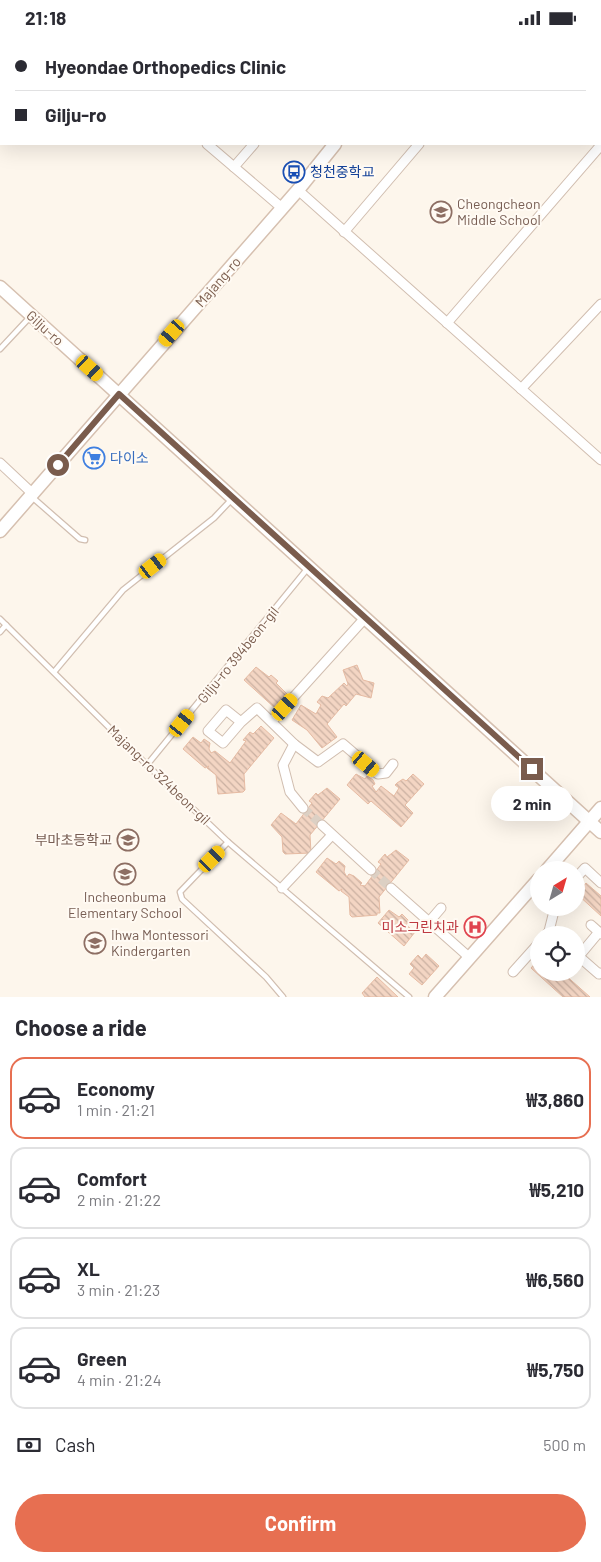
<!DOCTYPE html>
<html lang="en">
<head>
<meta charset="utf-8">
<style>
	:root { --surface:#fff; --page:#f7f7f7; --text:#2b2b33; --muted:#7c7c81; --line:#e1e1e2; --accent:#e76f51 }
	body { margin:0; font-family:Barlow,"Noto Sans KR",sans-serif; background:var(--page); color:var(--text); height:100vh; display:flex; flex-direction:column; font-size:19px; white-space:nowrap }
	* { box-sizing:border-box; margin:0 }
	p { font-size:16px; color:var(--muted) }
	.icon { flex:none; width:28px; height:28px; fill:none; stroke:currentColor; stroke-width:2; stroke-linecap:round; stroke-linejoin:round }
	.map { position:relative; height:962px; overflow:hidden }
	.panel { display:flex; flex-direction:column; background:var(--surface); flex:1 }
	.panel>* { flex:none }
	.top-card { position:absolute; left:0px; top:0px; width:601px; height:110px; box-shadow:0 5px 20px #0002; display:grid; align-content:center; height:110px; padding:0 15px; background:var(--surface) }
	.needle { width:32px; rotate:37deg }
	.fabs { position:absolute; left:530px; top:826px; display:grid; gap:10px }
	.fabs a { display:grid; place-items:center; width:55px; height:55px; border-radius:50%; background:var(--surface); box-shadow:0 5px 20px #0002; font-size:25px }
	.end { position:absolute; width:22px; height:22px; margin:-11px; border:6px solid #7a5c4d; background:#fff; box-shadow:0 0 0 2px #fff }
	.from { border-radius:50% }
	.bubble { position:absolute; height:35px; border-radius:18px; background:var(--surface); box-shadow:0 5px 20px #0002; font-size:16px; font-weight:700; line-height:35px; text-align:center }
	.car { position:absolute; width:15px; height:30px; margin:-15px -8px; border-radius:6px; box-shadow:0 0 4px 1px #0007; background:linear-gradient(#f5c518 24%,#345 0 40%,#f5c518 0 76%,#345 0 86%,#f5c518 0) }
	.top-card b { display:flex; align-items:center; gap:18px; height:48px; font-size:19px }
	.top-card b+b { border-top:1px solid var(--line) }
	.top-card i { width:12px; height:12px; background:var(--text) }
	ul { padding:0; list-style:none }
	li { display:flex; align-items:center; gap:15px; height:82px; margin:0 10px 8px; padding:0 5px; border:2px solid var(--line); border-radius:15px }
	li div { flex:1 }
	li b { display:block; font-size:19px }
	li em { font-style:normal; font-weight:700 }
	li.selected { border-color:var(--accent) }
	li>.icon { width:45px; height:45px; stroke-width:1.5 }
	h2 { padding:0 15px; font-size:22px; line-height:60px }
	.pay { display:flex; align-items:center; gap:12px; height:55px; padding:0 15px; font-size:19px }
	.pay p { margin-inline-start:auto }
	.button { display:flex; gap:10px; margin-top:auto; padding:10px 15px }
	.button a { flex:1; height:58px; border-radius:30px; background:var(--accent); color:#fff; font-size:20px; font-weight:700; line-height:58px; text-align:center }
	.status { display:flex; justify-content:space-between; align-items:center; height:35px; padding:0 25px; background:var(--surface); direction:ltr }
	.status svg { height:14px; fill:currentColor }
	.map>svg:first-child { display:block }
	.building { fill:url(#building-back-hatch); stroke:#e6bba3 }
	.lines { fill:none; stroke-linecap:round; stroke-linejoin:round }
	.street-tunnel { stroke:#dcd0c4; stroke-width:9; stroke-dasharray:9 4.5; stroke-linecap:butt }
	.lane-casing { stroke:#d1beb0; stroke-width:7 }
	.street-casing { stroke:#d1beb0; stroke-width:11 }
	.secondary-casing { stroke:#d6c0b0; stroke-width:15 }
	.lane { stroke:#fff; stroke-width:4.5 }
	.street { stroke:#fff; stroke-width:9 }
	.secondary { stroke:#fff; stroke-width:12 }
	.route { stroke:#7a5c4d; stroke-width:6 }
	.labels { text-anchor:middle; stroke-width:4; stroke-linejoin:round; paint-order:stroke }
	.transit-label { font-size:14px; fill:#164399; stroke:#fffaf3; text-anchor:start }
	.education-label { font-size:14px; fill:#785e54; stroke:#fffaf3; text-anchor:start }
	.street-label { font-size:14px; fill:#7a5c4d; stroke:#fffaf3 }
	.shop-label { font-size:14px; fill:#366cbe; stroke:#fffaf3; text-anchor:start }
	.health-label { font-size:14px; fill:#be3a42; stroke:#fffaf3; text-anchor:end }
</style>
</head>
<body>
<div class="status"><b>21:18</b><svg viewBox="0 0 49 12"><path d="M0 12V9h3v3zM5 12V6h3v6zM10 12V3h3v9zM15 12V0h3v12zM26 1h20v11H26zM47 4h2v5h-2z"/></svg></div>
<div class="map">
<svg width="601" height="962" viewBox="0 0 601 962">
	<defs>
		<pattern id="building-back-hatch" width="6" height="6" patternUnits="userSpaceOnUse" patternTransform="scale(1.25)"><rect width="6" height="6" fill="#f3d5c3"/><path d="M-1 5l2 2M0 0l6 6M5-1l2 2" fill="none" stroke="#cab0a1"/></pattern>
	</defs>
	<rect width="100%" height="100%" fill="#fdf6ec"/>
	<g class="building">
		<polygon points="357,630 363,645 374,648 371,663 356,659 346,671 344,669 327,689 337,702 322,713 307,695 292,685 301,670 316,679 321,670 317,667 322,661 328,663 344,648 347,651 348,649 343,635"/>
		<polygon points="256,632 269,642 271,640 278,646 276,648 288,660 276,674 244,645"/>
		<polygon points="261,691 274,703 244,739 245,755 243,757 218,759 216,740 207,733 209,731 205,733 183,714 193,702 201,708 204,704 210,708 209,714 211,718 215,716 230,728 246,706 243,705 250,697 253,699"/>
		<polygon points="356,739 365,744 367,741 373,745 375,749 372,751 376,757 381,751 394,761 399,753 395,750 397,748 403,744 406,746 413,739 424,749 405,770 413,778 401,792 371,766 368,769 347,750"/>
		<polygon points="327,753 340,764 310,800 311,818 285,819 283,817 282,802 271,790 281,778 296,789 312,768 309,766 316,758 318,760"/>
		<polygon points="396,815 409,825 379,862 380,878 377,878 377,880 352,882 350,880 349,862 341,856 342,854 339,856 316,837 327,823 336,829 339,826 345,831 344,837 347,842 349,839 354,841 362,848 360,850 365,851 381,829 378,827 385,819 387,822"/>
		<polygon points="586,848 601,861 601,881 577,859"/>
		<polygon points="389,875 399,882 402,879 409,886 406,890 415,897 404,911 378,888"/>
		<polygon points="426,919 439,931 422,950 409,939 414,933 410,929 418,920 422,924"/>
		<polygon points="539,924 539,938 563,938 590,962 563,962 531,933"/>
		<polygon points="377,942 398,962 365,962 362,958"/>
	</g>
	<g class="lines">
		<g class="street-tunnel">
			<polyline points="303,773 322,790"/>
			<polyline points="371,835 391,853"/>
		</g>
		<g class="lane-casing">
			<g id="lane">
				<polyline points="0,314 30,282"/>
				<polyline points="32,462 80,504 85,505"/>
				<polyline points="0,584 147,730 228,807 409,962"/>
				<polyline points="0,597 6,590"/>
				<polyline points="54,637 123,555 214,483 232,464"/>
				<polyline points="147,730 308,533"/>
				<polyline points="228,807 180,857 182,864 266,942 283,962"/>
			</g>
		</g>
		<g class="street-casing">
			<g id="street">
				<polyline points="79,0 81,1"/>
				<polyline points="286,0 286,1"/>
				<polyline points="531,0 532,1"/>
				<polyline points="320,1 321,0"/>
				<polyline points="600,29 601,28"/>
				<polyline points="600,50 601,51"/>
				<polyline points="207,109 282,173"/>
				<polyline points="234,132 254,109"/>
				<polyline points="298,155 601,425"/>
				<polyline points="344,197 419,109"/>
				<polyline points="447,288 601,110"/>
				<polyline points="521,354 601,269"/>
				<polyline points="0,428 33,459"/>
				<polyline points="272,686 365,583"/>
				<polyline points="241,687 226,675 208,696 223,708 241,687 257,673 294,709 318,727 343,709 378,739 386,738 393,729"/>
				<polyline points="294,709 283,730 290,757 303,773"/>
				<polyline points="322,790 371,835"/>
				<polyline points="576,843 585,833 601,848"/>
				<polyline points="282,853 332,800"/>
				<polyline points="391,853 470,923"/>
				<polyline points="429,887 441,873"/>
				<polyline points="591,890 601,899"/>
				<polyline points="546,900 549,896 555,872"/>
				<polyline points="576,919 599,939 601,938"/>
				<polyline points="579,921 599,897"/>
				<polyline points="513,937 539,908"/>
			</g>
		</g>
		<g class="secondary-casing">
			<g id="secondary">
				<polyline points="428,1 429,0"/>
				<polyline points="0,252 601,797"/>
				<polyline points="0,496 298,155 335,109"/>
				<polyline points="547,835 601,773"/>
				<polyline points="435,962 539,844"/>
			</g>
		</g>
		<use href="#lane" class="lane"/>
		<use href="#street" class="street"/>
		<use href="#secondary" class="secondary"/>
	</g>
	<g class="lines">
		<polyline class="route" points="58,430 119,359 532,734"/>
	</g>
	<defs>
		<g id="bus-ring" transform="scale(1.125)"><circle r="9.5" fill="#fffaf3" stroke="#1a4fb4" stroke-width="1.5"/><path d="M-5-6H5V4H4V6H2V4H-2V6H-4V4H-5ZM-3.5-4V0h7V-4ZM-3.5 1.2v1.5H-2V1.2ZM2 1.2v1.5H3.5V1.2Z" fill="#1a4fb4"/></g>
		<g id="school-ring" transform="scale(1.125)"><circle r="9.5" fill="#fffaf3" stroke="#8d6e63" stroke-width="1.5"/><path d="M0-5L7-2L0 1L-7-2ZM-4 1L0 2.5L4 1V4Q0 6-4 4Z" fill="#8d6e63"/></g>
		<g id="supermarket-ring" transform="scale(1.125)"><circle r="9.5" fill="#fffaf3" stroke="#3f7fe0" stroke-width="1.5"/><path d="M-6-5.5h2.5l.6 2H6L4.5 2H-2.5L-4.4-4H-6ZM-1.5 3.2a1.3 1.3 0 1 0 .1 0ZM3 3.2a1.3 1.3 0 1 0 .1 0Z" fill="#3f7fe0"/></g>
		<g id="hospital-ring" transform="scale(1.125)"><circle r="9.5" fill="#fffaf3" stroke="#e0444e" stroke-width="1.5"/><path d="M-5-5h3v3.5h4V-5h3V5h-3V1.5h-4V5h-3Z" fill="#e0444e"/></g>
	</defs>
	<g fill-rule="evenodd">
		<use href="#bus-ring" x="294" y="137"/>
		<use href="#school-ring" x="441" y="177"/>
		<use href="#supermarket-ring" x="94" y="423"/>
		<use href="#school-ring" x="128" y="805"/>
		<use href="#school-ring" x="125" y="839"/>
		<use href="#hospital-ring" x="475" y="892"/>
		<use href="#school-ring" x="95" y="908"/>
	</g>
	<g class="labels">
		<g class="transit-label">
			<text x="310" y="142">청천중학교</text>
		</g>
		<g class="education-label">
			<text x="457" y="174">Cheongcheon<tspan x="457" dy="16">Middle School</tspan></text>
			<text x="112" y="810" text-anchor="end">부마초등학교</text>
			<text x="125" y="867" text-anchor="middle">Incheonbuma<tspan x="125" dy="16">Elementary School</tspan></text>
			<text x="111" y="905">Ihwa Montessori<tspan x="111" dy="16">Kindergarten</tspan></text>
		</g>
		<g class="street-label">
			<text transform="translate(218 247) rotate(-49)" y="5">Majang-ro</text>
			<text transform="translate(45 293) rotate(42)" y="5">Gilju-ro</text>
			<text transform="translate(238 620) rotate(-51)" y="5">Gilju-ro 394beon-gil</text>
			<text transform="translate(159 740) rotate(44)" y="5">Majang-ro 324beon-gil</text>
		</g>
		<g class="shop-label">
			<text x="110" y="428">다이소</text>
		</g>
		<g class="health-label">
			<text x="459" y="897">미소그린치과</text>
		</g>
	</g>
</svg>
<div class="fabs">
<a><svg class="needle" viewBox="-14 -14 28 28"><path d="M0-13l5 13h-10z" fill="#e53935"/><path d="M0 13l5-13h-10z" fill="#7c7c81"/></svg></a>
<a><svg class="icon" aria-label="locate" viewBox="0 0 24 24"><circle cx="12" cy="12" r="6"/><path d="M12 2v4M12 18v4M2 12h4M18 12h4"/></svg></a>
</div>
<i class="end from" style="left:58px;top:430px"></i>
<i class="end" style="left:532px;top:734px"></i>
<div class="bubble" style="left:491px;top:751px;width:82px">2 min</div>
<i class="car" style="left:172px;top:298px;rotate:221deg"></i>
<i class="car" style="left:90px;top:333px;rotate:132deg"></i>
<i class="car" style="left:153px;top:531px;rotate:52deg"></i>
<i class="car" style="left:285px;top:672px;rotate:42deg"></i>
<i class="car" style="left:182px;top:688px;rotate:39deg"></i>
<i class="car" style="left:366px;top:729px;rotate:130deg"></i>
<i class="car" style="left:212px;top:824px;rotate:45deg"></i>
<div class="top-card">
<b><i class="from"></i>Hyeondae Orthopedics Clinic</b>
<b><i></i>Gilju-ro</b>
</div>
</div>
<section class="panel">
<h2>Choose a ride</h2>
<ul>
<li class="selected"><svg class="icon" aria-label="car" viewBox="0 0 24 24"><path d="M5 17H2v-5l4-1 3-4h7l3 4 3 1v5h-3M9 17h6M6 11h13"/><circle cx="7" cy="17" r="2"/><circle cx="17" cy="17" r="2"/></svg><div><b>Economy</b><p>1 min · 21:21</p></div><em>₩3,860</em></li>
<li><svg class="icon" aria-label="car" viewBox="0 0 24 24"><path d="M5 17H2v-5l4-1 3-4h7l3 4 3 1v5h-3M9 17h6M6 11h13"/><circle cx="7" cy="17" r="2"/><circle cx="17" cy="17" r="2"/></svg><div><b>Comfort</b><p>2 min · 21:22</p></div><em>₩5,210</em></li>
<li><svg class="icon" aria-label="car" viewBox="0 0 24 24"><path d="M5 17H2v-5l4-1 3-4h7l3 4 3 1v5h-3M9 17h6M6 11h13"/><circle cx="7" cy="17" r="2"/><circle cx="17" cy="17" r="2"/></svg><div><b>XL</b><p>3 min · 21:23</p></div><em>₩6,560</em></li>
<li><svg class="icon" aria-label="car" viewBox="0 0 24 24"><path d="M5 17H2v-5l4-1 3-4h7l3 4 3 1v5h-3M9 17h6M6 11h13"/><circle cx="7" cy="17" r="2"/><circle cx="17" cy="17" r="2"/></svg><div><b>Green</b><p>4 min · 21:24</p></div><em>₩5,750</em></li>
</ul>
<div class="pay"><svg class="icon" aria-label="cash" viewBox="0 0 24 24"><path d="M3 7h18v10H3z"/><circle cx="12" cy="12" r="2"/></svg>Cash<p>500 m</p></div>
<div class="button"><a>Confirm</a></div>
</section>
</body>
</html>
